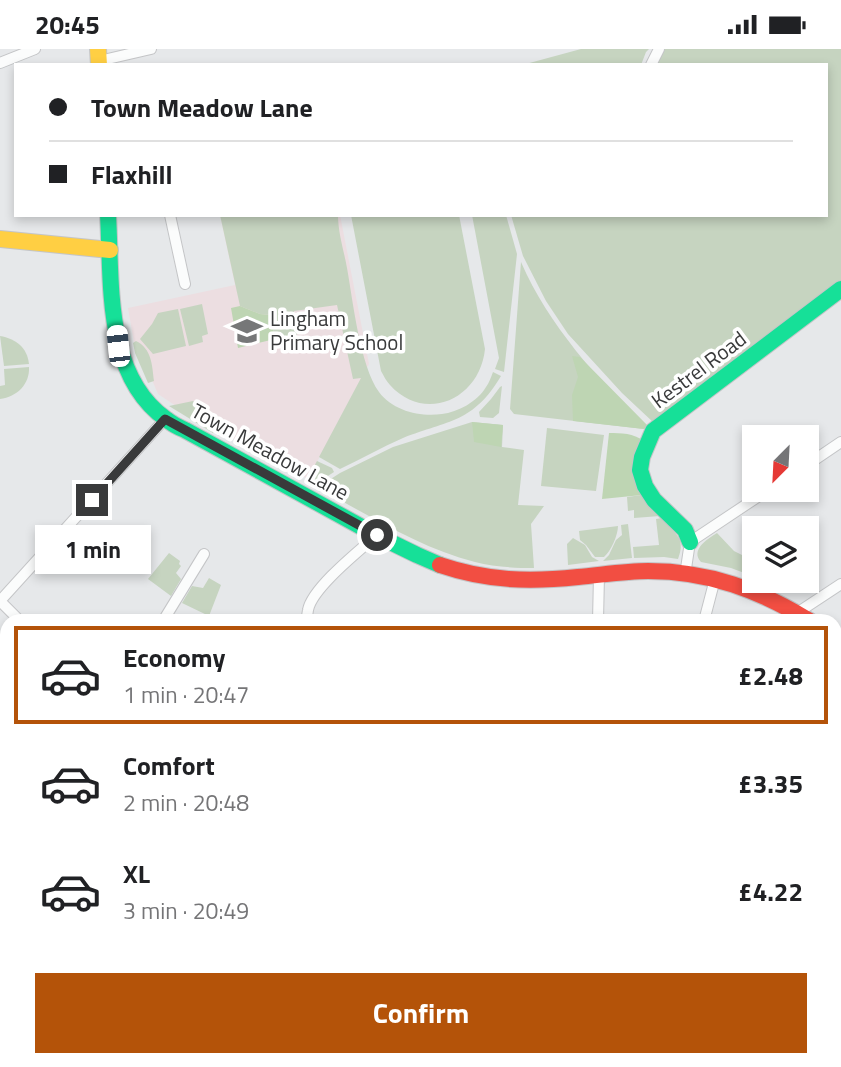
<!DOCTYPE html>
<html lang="en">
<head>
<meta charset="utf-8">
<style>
	:root { --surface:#fff; --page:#f6f6f6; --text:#202124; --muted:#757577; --line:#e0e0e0; --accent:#b45309 }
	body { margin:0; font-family:"Titillium Web",sans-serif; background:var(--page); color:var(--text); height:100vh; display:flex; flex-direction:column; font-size:26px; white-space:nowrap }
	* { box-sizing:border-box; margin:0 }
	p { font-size:23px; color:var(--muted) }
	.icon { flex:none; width:38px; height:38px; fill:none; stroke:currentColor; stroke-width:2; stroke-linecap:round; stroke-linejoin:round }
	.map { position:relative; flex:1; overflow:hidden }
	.side { position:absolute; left:0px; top:565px; width:842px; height:453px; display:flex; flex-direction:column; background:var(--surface); border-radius:21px 21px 0 0; box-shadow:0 4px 10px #0003 }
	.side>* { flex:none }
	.hud { position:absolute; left:14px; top:14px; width:814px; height:154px; border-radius:0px; box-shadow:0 4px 10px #0003; display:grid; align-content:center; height:154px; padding:0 35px; background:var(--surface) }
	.needle { width:46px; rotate:204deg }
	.fabs { position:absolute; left:742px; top:376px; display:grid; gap:14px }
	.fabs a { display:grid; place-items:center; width:77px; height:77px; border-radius:0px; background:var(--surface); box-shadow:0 4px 10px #0003; font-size:35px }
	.end { position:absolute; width:32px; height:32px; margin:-16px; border:9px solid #393a3b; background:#fff; box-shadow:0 0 0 4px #fff }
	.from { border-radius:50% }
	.bubble { position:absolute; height:49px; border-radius:0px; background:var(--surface); box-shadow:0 4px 10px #0003; font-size:23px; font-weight:700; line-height:49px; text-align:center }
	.car { position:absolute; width:21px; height:42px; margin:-21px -10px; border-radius:9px; box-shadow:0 0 5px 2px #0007; background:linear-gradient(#fff 24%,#345 0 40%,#fff 0 76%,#345 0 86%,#fff 0) }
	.hud b { display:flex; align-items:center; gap:24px; height:66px; font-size:26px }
	.hud b+b { border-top:2px solid var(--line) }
	.hud i { width:18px; height:18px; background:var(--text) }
	ul { padding:12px 0 0; list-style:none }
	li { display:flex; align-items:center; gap:21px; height:98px; margin:0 14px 10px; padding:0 21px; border:4px solid transparent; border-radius:0px }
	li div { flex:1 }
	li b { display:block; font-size:26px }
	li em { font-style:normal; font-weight:700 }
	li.current { border-color:var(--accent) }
	li>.icon { width:63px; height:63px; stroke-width:1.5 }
	.primary-button { display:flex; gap:14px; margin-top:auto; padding:14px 35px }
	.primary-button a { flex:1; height:80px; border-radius:0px; background:var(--accent); color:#fff; font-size:28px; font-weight:700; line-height:80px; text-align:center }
	.status { display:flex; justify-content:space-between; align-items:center; height:49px; padding:0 35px; background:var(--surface); direction:ltr }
	.status svg { height:19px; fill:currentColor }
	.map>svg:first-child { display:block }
	.education { fill:#ecdee1 }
	.green { fill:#c6d4c0 }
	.forest { fill:#bed5b3 }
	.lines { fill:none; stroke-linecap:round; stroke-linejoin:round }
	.street-casing { stroke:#c4c5c7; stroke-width:12 }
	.fast-casing { stroke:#c4c5c7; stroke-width:18 }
	.slow-casing { stroke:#c4c5c7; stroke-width:18 }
	.jam-casing { stroke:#c4c5c7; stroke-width:18 }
	.street { stroke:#fbfcfc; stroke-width:10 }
	.fast { stroke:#16e098; stroke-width:16 }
	.slow { stroke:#ffcf43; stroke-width:16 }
	.jam { stroke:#f24e42; stroke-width:16 }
	.rail-casing { stroke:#d3d4d5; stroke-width:6 }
	.rail { stroke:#fff; stroke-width:3.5; stroke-dasharray:10; stroke-linecap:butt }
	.route { stroke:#393a3b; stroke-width:9 }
	.labels { text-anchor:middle; stroke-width:7; stroke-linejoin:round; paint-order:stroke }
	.poi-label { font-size:21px; fill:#393a3b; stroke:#fff; text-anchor:start }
	.street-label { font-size:21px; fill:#393a3b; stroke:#fff }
</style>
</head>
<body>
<div class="status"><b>20:45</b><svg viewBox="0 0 49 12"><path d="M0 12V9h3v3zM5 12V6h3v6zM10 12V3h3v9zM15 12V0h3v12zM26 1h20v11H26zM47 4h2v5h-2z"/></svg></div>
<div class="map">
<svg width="841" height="1018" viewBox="0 0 841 1018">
	<rect width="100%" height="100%" fill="#e6e8ea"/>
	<polygon class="education" points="220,166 340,166 369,315 308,430 197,371 158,345 152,331 136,305 128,259 235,236"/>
	<g class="green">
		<polygon points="581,0 649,0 646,3 641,16 522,16"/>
		<polygon points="665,0 841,0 841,234 654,374 622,344 568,285 546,252 523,207 511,166 826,166 826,16 656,16"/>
		<path d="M 220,166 L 338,166 C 338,184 344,202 347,219 C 353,252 360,317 379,343 C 393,362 420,368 442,365 C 458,363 477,353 486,338 C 489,334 491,328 493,323 L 501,327 C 473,374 449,371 403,389 C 382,398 361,410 340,420 L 319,408 L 361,329 L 353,330 L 337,256 L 294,262 L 297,286 L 275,290 L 270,266 L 260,265 L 240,257 Z"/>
		<path d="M 351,166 L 459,166 L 485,300 C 480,350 425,375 390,336 C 386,332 384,327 381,322 Z"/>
		<polygon points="472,166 506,166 517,205 504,323 495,320 499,309"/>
		<path d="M 521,213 C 549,278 598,328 644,380 L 514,365 L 510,360 Z"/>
		<polygon points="202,255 208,285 202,287 203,293 189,297 180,260"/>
		<polygon points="178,260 186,297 153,305 140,290 152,275 158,264"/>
		<path d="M 0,287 C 16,290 27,298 29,315 L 4,317 Z"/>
		<path d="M 136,292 C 152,300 152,316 154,332 L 148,334 L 135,304 L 133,294 Z"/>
		<path d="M 29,318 C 30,335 17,348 0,350 L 0,337 L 5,336 L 4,320 Z"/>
		<polygon points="502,337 499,364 493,369 480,368 479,363 491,350 500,338"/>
		<polygon points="193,352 221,369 213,384 169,357"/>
		<path d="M 472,373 L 503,376 L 502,398 L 524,401 L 518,456 L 544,457 L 531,475 L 534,519 C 515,519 494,518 475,513 C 420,499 370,467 320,440 L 323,435 L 340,424 L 393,398 Z"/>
		<polygon points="547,379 604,386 596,442 541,437"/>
		<polygon points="317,412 332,419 334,423 314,436 306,432"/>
		<polygon points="642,446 649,458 660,467 634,469 634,461 628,462 627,448"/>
		<path d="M 662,469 C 673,484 687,488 678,510 L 664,508 L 634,509 L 633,498 L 659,496 L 656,470 Z"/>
		<polygon points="628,475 632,509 603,512 609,506 616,491 622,486 621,476"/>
		<path d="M 618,477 C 618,486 611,502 604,508 L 595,508 L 586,496 L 580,491 L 579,482 Z"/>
		<path d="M 717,484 L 734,502 L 754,512 L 754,516 L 747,525 L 731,519 L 701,513 C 690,501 707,490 717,484 Z"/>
		<polygon points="573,489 585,496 592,508 599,512 568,516 567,495"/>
		<polygon points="169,504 180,512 179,515 181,517 176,524 181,530 171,547 148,530"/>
		<polygon points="209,529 221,536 209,567 182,554 192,537 203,539"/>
		<polygon points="835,710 841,714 841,774 835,772"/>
		<polygon points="6,926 7,1012 260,1012 280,1018 0,1018 0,927"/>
		<polygon points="428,1012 548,1012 550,1018 428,1018"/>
	</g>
	<g class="forest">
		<polygon points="240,257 260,265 270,266 275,290 238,299 231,259"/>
		<polygon points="572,307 580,308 648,377 644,380 573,372 572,346 578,328"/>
		<polygon points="472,373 503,376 501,398 474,393"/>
		<path d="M 609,384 C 621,384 634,384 643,392 L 642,446 L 602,450 Z"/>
	</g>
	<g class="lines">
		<g class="street-casing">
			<g id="street">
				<polyline points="99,12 151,0"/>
				<polyline points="0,14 35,0"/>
				<polyline points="651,16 659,0"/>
				<polyline points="170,166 185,235"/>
				<polyline points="807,416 841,393"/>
				<polyline points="685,526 690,493 768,441"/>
				<polyline points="797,564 841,535"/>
				<polyline points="20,572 0,552 165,370"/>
				<polyline points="163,572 204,505"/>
				<path d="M 307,572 C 307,568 307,565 308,561 C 312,539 360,501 377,486"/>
				<polyline points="598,572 599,526"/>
				<polyline points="704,572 715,530"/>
				<polyline points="835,646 841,633"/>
				<polyline points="835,704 841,709"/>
				<polyline points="835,777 841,779"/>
				<polyline points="0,825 7,826"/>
				<polyline points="835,900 837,881"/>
				<polyline points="563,1012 564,1018"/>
				<polyline points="693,1012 698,1018"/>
			</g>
		</g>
		<g class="fast-casing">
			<g id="fast">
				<path d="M 108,166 C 112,234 104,326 166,370 C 172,375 178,378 185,381 L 378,487 L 417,506 L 440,516"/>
				<polyline points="690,493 685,481 654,451 645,437 640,421 642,408 653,382 841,240"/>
				<polyline points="835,588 841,592"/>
			</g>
		</g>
		<g class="slow-casing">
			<g id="slow">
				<polyline points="98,0 99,16"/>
				<polyline points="0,190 110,201"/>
			</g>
		</g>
		<g class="jam-casing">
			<path id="jam" d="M 440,516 C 487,532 529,533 578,528 C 601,526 625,522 648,522 C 709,522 759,541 810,572"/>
		</g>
		<use href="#street" class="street"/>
		<use href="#fast" class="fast"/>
		<use href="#slow" class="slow"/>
		<use href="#jam" class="jam"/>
		<g class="rail-casing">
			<g id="rail">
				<polyline points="0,903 7,905"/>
				<polyline points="345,1012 366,1018"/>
			</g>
		</g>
		<use href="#rail" class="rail"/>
	</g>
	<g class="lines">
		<polyline class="route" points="92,451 165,370 377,486"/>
	</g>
	<defs>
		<g id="school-bare" transform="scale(2.415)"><path d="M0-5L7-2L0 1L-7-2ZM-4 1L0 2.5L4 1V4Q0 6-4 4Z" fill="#767778" stroke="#fff" stroke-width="2.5" paint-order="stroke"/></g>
	</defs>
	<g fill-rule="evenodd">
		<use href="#school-bare" x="247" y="282"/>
	</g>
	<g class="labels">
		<g class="poi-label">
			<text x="270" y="277">Lingham<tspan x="270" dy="24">Primary School</tspan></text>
		</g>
		<g class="street-label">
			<text transform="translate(699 321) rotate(-37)" y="7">Kestrel Road</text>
			<text transform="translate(270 403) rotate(29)" y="7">Town Meadow Lane</text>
		</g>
	</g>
</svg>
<div class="fabs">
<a><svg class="needle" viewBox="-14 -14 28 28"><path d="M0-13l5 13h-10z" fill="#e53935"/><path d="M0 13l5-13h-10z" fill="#757577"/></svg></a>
<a><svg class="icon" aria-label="layers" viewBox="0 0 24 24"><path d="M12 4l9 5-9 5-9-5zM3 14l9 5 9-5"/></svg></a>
</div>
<i class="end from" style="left:377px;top:486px"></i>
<i class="end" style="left:92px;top:451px"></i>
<div class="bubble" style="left:35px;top:476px;width:116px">1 min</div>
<i class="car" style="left:118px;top:297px;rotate:354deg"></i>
<div class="hud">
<b><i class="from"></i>Town Meadow Lane</b>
<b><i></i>Flaxhill</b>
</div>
<section class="side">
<ul>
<li class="current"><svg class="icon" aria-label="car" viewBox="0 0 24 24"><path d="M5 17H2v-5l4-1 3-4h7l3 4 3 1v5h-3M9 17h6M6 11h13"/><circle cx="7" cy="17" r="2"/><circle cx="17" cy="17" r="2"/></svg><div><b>Economy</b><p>1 min · 20:47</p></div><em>£2.48</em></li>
<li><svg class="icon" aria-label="car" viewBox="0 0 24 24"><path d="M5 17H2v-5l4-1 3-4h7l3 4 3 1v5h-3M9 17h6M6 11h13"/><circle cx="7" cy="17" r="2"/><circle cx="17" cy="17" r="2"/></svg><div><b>Comfort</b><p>2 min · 20:48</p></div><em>£3.35</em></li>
<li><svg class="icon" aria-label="car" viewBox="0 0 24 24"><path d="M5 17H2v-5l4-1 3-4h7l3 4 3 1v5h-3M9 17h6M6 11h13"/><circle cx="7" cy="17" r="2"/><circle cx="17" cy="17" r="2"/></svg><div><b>XL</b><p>3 min · 20:49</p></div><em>£4.22</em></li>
</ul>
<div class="primary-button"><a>Confirm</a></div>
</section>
</div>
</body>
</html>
